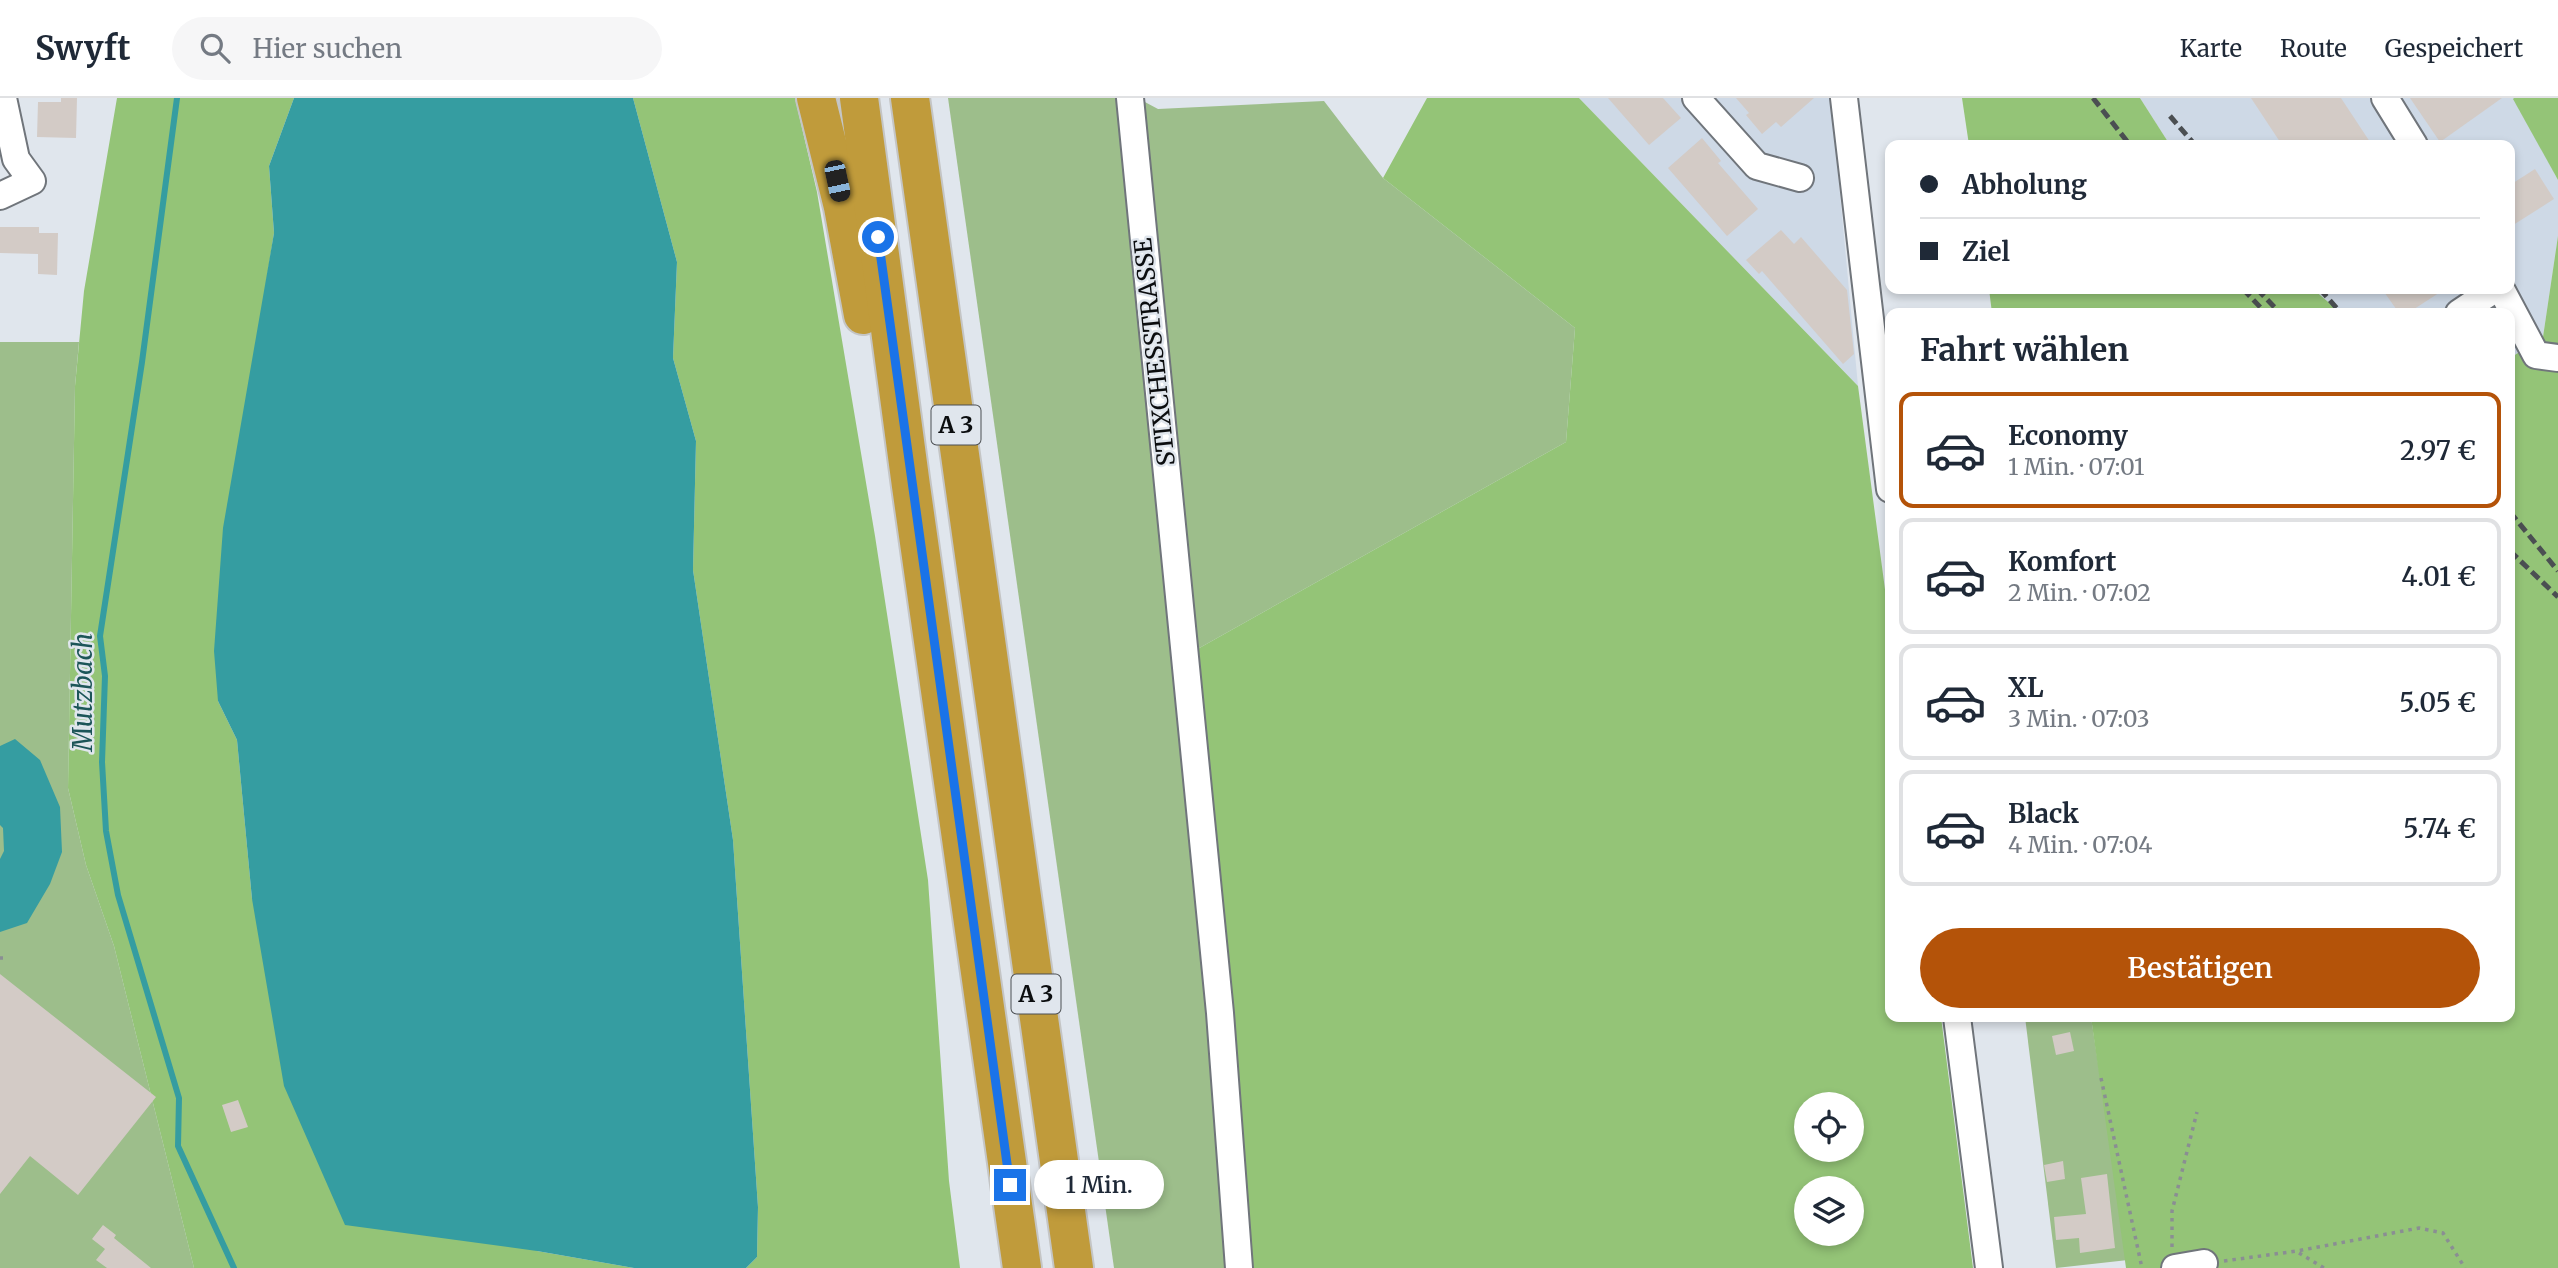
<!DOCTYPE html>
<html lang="de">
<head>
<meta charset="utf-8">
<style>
	:root { --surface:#fff; --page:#f6f6f7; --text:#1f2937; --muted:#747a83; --line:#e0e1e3; --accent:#b45309 }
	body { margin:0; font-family:Merriweather,serif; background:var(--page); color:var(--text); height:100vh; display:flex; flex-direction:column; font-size:26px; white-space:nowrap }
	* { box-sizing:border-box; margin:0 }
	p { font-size:23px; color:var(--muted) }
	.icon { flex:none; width:38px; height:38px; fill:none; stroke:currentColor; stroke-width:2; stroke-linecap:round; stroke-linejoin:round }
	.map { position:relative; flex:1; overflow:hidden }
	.drawer { position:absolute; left:1885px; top:210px; width:630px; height:714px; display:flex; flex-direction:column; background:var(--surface); border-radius:14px; box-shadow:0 4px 10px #0003 }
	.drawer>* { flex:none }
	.banner { position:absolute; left:1885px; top:42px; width:630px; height:154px; border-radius:14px; box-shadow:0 4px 10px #0003; display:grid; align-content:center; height:154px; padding:0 35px; background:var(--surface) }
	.fabs { position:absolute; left:1794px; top:994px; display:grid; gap:14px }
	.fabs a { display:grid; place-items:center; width:70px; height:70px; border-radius:50%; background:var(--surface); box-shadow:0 4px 10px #0003; font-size:35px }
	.end { position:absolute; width:32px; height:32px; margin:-16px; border:9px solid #1a73e8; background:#fff; box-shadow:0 0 0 4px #fff }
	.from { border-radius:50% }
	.bubble { position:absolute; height:49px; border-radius:24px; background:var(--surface); box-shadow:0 4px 10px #0003; font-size:23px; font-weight:600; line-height:49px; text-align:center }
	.car { position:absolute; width:21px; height:42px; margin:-21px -10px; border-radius:9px; box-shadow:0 0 5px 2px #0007; background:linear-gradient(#222 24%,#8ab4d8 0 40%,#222 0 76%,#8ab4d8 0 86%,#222 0) }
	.banner b { display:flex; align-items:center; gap:24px; height:66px; font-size:26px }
	.banner b+b { border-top:2px solid var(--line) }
	.banner i { width:18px; height:18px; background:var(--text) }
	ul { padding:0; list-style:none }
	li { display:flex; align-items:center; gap:21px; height:116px; margin:0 14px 10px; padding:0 21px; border:4px solid var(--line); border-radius:14px }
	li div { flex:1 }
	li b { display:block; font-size:26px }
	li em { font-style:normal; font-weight:600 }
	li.current { border-color:var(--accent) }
	li>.icon { width:63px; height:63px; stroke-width:1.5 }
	h2 { padding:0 35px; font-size:32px; line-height:84px }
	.cta { display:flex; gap:14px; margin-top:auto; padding:14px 35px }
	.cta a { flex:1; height:80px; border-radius:42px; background:var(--accent); color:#fff; font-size:28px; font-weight:600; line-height:80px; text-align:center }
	header { display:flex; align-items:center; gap:42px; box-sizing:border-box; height:98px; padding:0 35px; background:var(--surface); border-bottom:2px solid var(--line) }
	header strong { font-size:33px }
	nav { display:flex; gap:38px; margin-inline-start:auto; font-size:24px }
	.search { width:490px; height:63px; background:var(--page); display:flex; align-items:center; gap:18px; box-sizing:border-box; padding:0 24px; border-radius:38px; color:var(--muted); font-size:26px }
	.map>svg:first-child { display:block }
	.built { fill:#ced9e6 }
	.green { fill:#9dbe8b }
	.forest { fill:#94c477; fill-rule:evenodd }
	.water { fill:#359da1 }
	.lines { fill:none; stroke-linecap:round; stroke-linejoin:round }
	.stream { stroke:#359da1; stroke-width:6 }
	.building { fill:#d3cbc6 }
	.minor-casing { stroke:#70757b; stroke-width:30 }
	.highway-casing { stroke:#c4c5c5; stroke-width:42 }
	.path { stroke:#8a8e93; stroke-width:3.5; stroke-dasharray:3.5 5; stroke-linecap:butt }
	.minor { stroke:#fff; stroke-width:26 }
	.highway { stroke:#c09b3b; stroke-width:38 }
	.rail { stroke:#4b4f52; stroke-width:5; stroke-dasharray:10 5; stroke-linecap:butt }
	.route { stroke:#1a73e8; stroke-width:9 }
	.labels { text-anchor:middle; stroke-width:5; stroke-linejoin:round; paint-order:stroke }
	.shield { fill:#e0e6ed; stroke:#4b4e52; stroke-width:2 }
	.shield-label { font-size:23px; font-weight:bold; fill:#0b0d0f }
	.street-label { font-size:24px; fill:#0b0d0f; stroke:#e0e6ed }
	.water-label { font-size:26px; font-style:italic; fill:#1c5558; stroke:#e0e6ed }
</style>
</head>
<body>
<header>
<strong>Swyft</strong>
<div class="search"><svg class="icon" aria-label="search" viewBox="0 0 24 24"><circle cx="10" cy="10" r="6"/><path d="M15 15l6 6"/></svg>Hier suchen</div>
<nav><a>Karte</a><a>Route</a><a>Gespeichert</a></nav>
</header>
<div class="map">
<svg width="2558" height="1170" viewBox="0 0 2558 1170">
	<rect width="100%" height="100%" fill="#e0e6ed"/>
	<g class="built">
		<polygon points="1579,0 1831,0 1858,288"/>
		<polygon points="2140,0 2514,0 2558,82 2558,138 2543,239 2510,260 2510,215 2341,215 2313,191 2510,191 2510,47 2170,47"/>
	</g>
	<g class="green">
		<polygon points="948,0 1125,0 1233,1170 1114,1170"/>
		<polygon points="1143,3 1158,11 1324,3 1383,80 1575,230 1566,344 1194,553"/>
		<polygon points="0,244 79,244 75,288 68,690 86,767 114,848 194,1170 0,1170"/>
		<polygon points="2025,919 2091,919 2128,1162 2056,1170"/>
	</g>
	<g class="forest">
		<polygon points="117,0 294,0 269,68 274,135 262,211 218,603 237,642 252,801 537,1153 634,1170 194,1170 114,848 86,767 68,690 75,288 84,193"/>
		<polygon points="633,0 795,0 817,94 875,438 928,782 949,1083 960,1170 746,1170 757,1159 758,1109 733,742 693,472 696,343 673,260 677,164"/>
		<path d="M 1427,0 L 1579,0 L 1858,288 L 1890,529 L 1890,919 L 1941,919 L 1973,1170 L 1245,1170 L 1194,553 L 1566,344 L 1575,230 L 1383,80 ZM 1806,1006 L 1852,1006 L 1852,1052 L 1806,1052 ZM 1806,1090 L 1852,1090 L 1852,1136 L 1806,1136 Z"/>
		<polygon points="1962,0 2140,0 2170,47 1969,47"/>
		<polygon points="2514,0 2558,0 2558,82 2513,1"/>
		<polygon points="2558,138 2558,1170 2126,1170 2091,919 2510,919 2510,260 2543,239"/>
		<polygon points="1989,191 2313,191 2341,215 1992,215"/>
	</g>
	<g class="water">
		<polygon points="294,0 633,0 677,164 673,260 696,343 693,472 733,742 758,1109 757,1159 746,1170 634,1170 537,1153 345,1127 284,988 252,801 237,642 218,603 214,553 223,430 274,135 269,68"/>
		<polygon points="15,641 40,662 60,709 62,754 50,786 27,825 0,834 0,761 4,753 3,730 0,727 0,648"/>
	</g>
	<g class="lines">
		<polyline class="stream" points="177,0 142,264 100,538 105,578 102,664 106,733 118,797 179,1000 178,1048 234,1170"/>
	</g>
	<g class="building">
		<polygon points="61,0 77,0 76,40 37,39 38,4 61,4"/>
		<polygon points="1608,0 1663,0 1681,20 1649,47"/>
		<polygon points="1736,0 1814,0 1781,29 1776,24 1762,36 1746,17 1749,15"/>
		<polygon points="2251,0 2341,0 2372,47 2282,47"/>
		<polygon points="2410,0 2502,0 2440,44"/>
		<polygon points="1702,40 1721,63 1718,65 1758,111 1727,138 1668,70"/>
		<polygon points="2535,71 2554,101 2510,129 2510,87"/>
		<polygon points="0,129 39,129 39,135 58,135 57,177 38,176 38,156 0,155"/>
		<polygon points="1781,132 1794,146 1801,139 1847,192 1854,256 1843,266 1762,173 1759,176 1746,162"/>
		<polygon points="2382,191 2445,191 2408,215 2399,215"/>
		<polygon points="0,876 156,999 78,1097 30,1058 0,1096"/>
		<polygon points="2070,934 2074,953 2056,957 2052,938"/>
		<polygon points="238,1002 248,1029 231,1034 222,1007"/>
		<polygon points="2063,1063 2065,1081 2047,1084 2044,1067"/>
		<polygon points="2107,1076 2115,1150 2080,1155 2079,1140 2056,1142 2054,1119 2086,1116 2081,1080"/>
		<polygon points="103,1127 116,1137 114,1140 151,1170 107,1170 96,1162 105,1151 92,1141"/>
	</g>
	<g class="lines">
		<g class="minor-casing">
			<g id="minor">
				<polyline points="1130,0 1220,915 1239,1170"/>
				<polyline points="1696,0 1757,68 1800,80"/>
				<polyline points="1844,0 1890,391"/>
				<polyline points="2385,0 2414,47"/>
				<polyline points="0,98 32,83 16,61 3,0"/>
				<polyline points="2501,191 2536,257 2558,260"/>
				<polyline points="2459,215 2495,191"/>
				<polyline points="1957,919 1989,1170"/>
				<polyline points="2175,1170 2204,1165"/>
			</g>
		</g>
		<g class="highway-casing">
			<g id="highway">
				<polyline points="816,0 843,109 863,217"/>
				<polyline points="859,0 911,388 1022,1170"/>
				<polyline points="910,0 1074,1170"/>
			</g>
		</g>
		<g class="path">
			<polyline points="0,860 3,860"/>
			<polyline points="2101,980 2142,1170"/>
			<polyline points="2172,1149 2172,1113 2197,1014"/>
			<polyline points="2299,1155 2324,1170"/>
			<polyline points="2224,1163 2297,1153 2419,1130 2443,1135 2465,1170"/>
		</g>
		<use href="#minor" class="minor"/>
		<use href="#highway" class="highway"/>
		<g class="rail">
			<polyline points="2093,0 2130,47"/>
			<polyline points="2170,18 2195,47"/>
			<polyline points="2243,191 2261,210"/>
			<polyline points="2257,191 2280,215"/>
			<polyline points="2320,191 2341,215"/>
			<polyline points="2510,414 2558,473"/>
			<polyline points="2510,453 2558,499"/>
		</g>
	</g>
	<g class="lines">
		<polyline class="route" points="878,139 1010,1087"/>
	</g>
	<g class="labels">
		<g class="shield">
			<rect x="931.5" y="307.5" width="49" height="39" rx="5"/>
			<rect x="1011.5" y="876.5" width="49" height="39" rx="5"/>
		</g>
		<g class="shield-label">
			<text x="956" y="335">A 3</text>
			<text x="1036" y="904">A 3</text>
		</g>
		<g class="street-label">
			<text transform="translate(1155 254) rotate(-96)" y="8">STIXCHESSTRASSE</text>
		</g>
		<g class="water-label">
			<text transform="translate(83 594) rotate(-90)" y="9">Mutzbach</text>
		</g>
	</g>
</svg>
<div class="fabs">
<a><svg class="icon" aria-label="locate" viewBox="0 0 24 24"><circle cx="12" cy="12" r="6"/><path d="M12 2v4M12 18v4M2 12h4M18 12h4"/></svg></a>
<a><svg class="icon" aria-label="layers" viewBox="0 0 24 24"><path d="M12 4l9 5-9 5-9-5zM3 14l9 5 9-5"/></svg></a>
</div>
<i class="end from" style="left:878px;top:139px"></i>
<i class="end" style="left:1010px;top:1087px"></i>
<div class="bubble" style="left:1034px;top:1062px;width:130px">1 Min.</div>
<i class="car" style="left:837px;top:83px;rotate:168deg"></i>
<div class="banner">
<b><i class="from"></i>Abholung</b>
<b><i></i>Ziel</b>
</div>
<section class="drawer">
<h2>Fahrt wählen</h2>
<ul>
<li class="current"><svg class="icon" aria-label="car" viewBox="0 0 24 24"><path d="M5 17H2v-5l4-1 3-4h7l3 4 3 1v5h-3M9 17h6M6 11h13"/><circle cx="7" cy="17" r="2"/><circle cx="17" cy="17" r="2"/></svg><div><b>Economy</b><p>1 Min. · 07:01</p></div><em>2.97 €</em></li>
<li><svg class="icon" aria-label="car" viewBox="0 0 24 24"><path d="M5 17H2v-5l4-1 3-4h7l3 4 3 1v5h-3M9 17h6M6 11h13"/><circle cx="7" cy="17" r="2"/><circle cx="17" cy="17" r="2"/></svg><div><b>Komfort</b><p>2 Min. · 07:02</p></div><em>4.01 €</em></li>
<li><svg class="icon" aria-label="car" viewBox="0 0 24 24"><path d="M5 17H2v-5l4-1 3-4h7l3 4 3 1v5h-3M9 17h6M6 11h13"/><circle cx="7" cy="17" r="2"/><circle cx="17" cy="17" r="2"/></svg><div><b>XL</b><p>3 Min. · 07:03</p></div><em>5.05 €</em></li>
<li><svg class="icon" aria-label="car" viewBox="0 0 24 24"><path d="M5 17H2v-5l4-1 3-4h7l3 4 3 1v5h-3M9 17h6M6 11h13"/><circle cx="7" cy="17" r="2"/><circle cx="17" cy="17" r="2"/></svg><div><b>Black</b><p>4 Min. · 07:04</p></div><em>5.74 €</em></li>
</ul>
<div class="cta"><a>Bestätigen</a></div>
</section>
</div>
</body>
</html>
